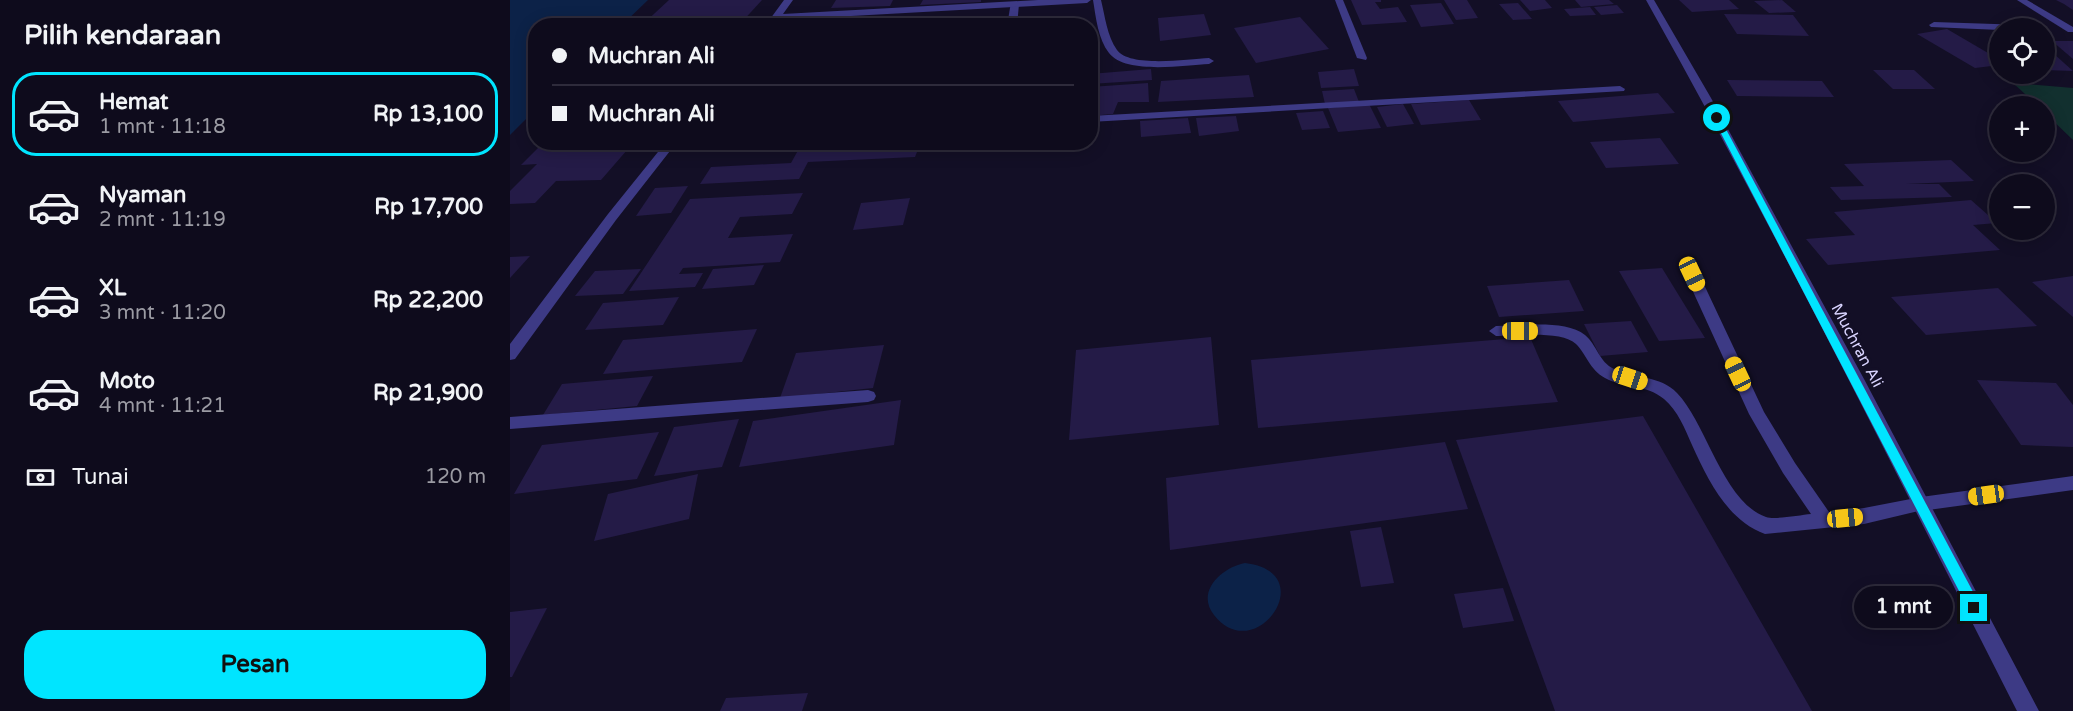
<!DOCTYPE html>
<html lang="id">
<head>
<meta charset="utf-8">
<style>
	:root { --surface:#0e0b1c; --page:#171425; --text:#f1f3f6; --muted:#9b9ba3; --line:#2e2b3b; --accent:#00e5ff }
	body { margin:0; font-family:"Varela Round",sans-serif; background:var(--page); color:var(--text); height:100vh; display:flex; flex-direction:column; font-size:22px; white-space:nowrap }
	* { box-sizing:border-box; margin:0 }
	p { font-size:20px; color:var(--muted) }
	.icon { flex:none; width:33px; height:33px; fill:none; stroke:currentColor; stroke-width:2; stroke-linecap:round; stroke-linejoin:round }
	.map { position:relative; flex:1; overflow:hidden }
	.details { display:flex; flex-direction:column; background:var(--surface); width:510px }
	.details>* { flex:none }
	.top-card { position:absolute; left:18px; top:18px; width:570px; height:132px; border-radius:24px; box-shadow:0 3px 15px #0003,0 0 0 2px var(--line); display:grid; align-content:center; height:132px; padding:0 24px; background:var(--surface) }
	.buttons { position:absolute; left:1479px; top:18px; display:grid; gap:12px }
	.buttons a { display:grid; place-items:center; width:66px; height:66px; border-radius:50%; background:var(--surface); box-shadow:0 3px 15px #0003,0 0 0 2px var(--line); font-size:30px }
	.end { position:absolute; width:27px; height:27px; margin:-14px; border:8px solid #00e5ff; background:#111; box-shadow:0 0 0 3px #111 }
	.from { border-radius:50% }
	.bubble { position:absolute; height:42px; border-radius:21px; background:var(--surface); box-shadow:0 3px 15px #0003,0 0 0 2px var(--line); font-size:20px; font-weight:700; line-height:42px; text-align:center }
	.car { position:absolute; width:18px; height:36px; margin:-18px -9px; border-radius:8px; box-shadow:0 0 4px 2px #0007; background:linear-gradient(#f5c518 24%,#345 0 40%,#f5c518 0 76%,#345 0 86%,#f5c518 0) }
	.top-card b { display:flex; align-items:center; gap:21px; height:57px; font-size:22px }
	.top-card b+b { border-top:2px solid var(--line) }
	.top-card i { width:15px; height:15px; background:var(--text) }
	ul { padding:0; list-style:none }
	li { display:flex; align-items:center; gap:18px; height:84px; margin:0 12px 9px; padding:0 12px; border:3px solid transparent; border-radius:24px }
	li div { flex:1 }
	li b { display:block; font-size:22px }
	li em { font-style:normal; font-weight:700 }
	li.on { border-color:var(--accent) }
	li>.icon { width:54px; height:54px; stroke-width:1.5 }
	h2 { padding:0 24px; font-size:27px; line-height:72px }
	.pay { display:flex; align-items:center; gap:15px; height:66px; padding:0 24px; font-size:22px }
	.pay p { margin-inline-start:auto }
	.primary-button { display:flex; gap:12px; margin-top:auto; padding:12px 24px }
	.primary-button a { flex:1; height:69px; border-radius:24px; background:var(--accent); color:#111; font-size:24px; font-weight:700; line-height:69px; text-align:center }
	main { display:flex; flex:1; min-height:0 }
	.map>svg:first-child { display:block }
	.green { fill:#12302f }
	.water { fill:#0c2248 }
	.building { fill:#241b47 }
	.lines { fill:none; stroke-linecap:round; stroke-linejoin:round }
	.service { fill:#3d3a85; fill-rule:evenodd }
	.minor { fill:#3d3a85; fill-rule:evenodd }
	.tertiary { fill:#3d3a85; fill-rule:evenodd }
	.route { fill:#00e5ff }
	.labels { text-anchor:middle; stroke-width:6; stroke-linejoin:round; paint-order:stroke }
	.street-label { font-size:16px; fill:#d9d4ff; stroke:#130f26 }
</style>
</head>
<body>
<main>
<section class="details">
<h2>Pilih kendaraan</h2>
<ul>
<li class="on"><svg class="icon" aria-label="car" viewBox="0 0 24 24"><path d="M5 17H2v-5l4-1 3-4h7l3 4 3 1v5h-3M9 17h6M6 11h13"/><circle cx="7" cy="17" r="2"/><circle cx="17" cy="17" r="2"/></svg><div><b>Hemat</b><p>1 mnt · 11:18</p></div><em>Rp 13,100</em></li>
<li><svg class="icon" aria-label="car" viewBox="0 0 24 24"><path d="M5 17H2v-5l4-1 3-4h7l3 4 3 1v5h-3M9 17h6M6 11h13"/><circle cx="7" cy="17" r="2"/><circle cx="17" cy="17" r="2"/></svg><div><b>Nyaman</b><p>2 mnt · 11:19</p></div><em>Rp 17,700</em></li>
<li><svg class="icon" aria-label="car" viewBox="0 0 24 24"><path d="M5 17H2v-5l4-1 3-4h7l3 4 3 1v5h-3M9 17h6M6 11h13"/><circle cx="7" cy="17" r="2"/><circle cx="17" cy="17" r="2"/></svg><div><b>XL</b><p>3 mnt · 11:20</p></div><em>Rp 22,200</em></li>
<li><svg class="icon" aria-label="car" viewBox="0 0 24 24"><path d="M5 17H2v-5l4-1 3-4h7l3 4 3 1v5h-3M9 17h6M6 11h13"/><circle cx="7" cy="17" r="2"/><circle cx="17" cy="17" r="2"/></svg><div><b>Moto</b><p>4 mnt · 11:21</p></div><em>Rp 21,900</em></li>
</ul>
<div class="pay"><svg class="icon" aria-label="cash" viewBox="0 0 24 24"><path d="M3 7h18v10H3z"/><circle cx="12" cy="12" r="2"/></svg>Tunai<p>120 m</p></div>
<div class="primary-button"><a>Pesan</a></div>
</section>
<div class="map">
<svg width="1563" height="711" viewBox="0 0 1563 711">
	<rect width="100%" height="100%" fill="#130f26"/>
	<polygon class="green" points="1503,83 1563,88 1563,140 1535,113 1534,106 1528,106"/>
	<g class="water">
		<polygon points="0,0 138,0 112,25 26,26 25,110 0,135"/>
		<path d="M 735,563 C 813,572 745,668 704,615 C 685,591 713,567 735,563 Z"/>
	</g>
	<g class="building">
		<polygon points="159,0 252,0 230,24 131,26"/>
		<polygon points="326,0 383,0 380,6 321,8"/>
		<polygon points="413,0 471,0 471,2 410,5"/>
		<polygon points="841,0 871,0 871,2 865,2 870,9 888,7 897,22 852,25"/>
		<polygon points="934,0 957,0 968,18 946,20"/>
		<polygon points="1010,0 1035,0 1042,8 1020,11"/>
		<polygon points="1065,0 1099,0 1104,4 1071,7"/>
		<polygon points="1169,0 1219,0 1229,9 1182,12"/>
		<polygon points="1272,0 1286,12 1259,13 1244,1"/>
		<polygon points="1546,0 1563,0 1563,10 1554,4"/>
		<polygon points="931,3 944,24 911,27 900,5"/>
		<polygon points="1008,3 1022,19 1003,20 989,4"/>
		<polygon points="1107,5 1114,13 1091,15 1084,7"/>
		<polygon points="1080,7 1086,15 1060,16 1054,9"/>
		<polygon points="694,14 701,35 650,41 648,18"/>
		<polygon points="1214,14 1283,15 1299,36 1227,34"/>
		<polygon points="790,17 819,49 746,63 724,28"/>
		<polygon points="1437,29 1490,60 1490,65 1465,68 1407,34"/>
		<polygon points="1542,41 1563,41 1563,59"/>
		<polygon points="1534,45 1563,71 1534,70"/>
		<polygon points="641,69 642,80 580,84 580,74"/>
		<polygon points="844,69 849,86 811,88 808,72"/>
		<polygon points="1363,70 1404,70 1425,89 1383,89"/>
		<polygon points="739,75 744,97 648,102 651,81"/>
		<polygon points="1217,80 1312,81 1324,97 1227,96"/>
		<polygon points="638,83 639,102 608,102 603,114 580,116 580,87"/>
		<polygon points="844,89 849,102 815,104 812,91"/>
		<polygon points="1148,93 1165,113 1063,122 1048,101"/>
		<polygon points="959,100 971,120 911,125 901,104"/>
		<polygon points="859,104 871,128 828,132 818,108"/>
		<polygon points="893,104 904,124 877,127 867,107"/>
		<polygon points="813,111 820,128 792,130 786,113"/>
		<polygon points="726,116 729,131 689,136 686,118"/>
		<polygon points="678,118 681,133 631,137 630,121"/>
		<polygon points="1150,138 1169,164 1096,168 1080,142"/>
		<polygon points="82,142 124,142 91,180 46,181 25,203 0,204 0,191 27,164 11,165 30,146"/>
		<polygon points="411,142 405,157 298,162 289,179 190,184 201,167 281,163 291,145"/>
		<polygon points="442,142 474,142 474,144 441,146"/>
		<polygon points="1441,160 1464,181 1396,184 1429,184 1442,197 1331,200 1320,187 1354,186 1334,164"/>
		<polygon points="178,186 161,213 126,216 145,188"/>
		<polygon points="293,193 282,214 230,217 218,238 283,234 270,262 173,268 169,274 193,273 185,287 119,291 180,199"/>
		<polygon points="400,198 393,225 343,230 351,203"/>
		<polygon points="1461,200 1487,223 1463,225 1490,250 1318,265 1296,239 1345,235 1324,212"/>
		<polygon points="20,256 0,278 0,257"/>
		<polygon points="254,265 244,285 192,289 203,269"/>
		<polygon points="1152,268 1195,338 1149,341 1109,271"/>
		<polygon points="131,269 113,294 65,296 85,271"/>
		<polygon points="1563,276 1563,317 1522,282"/>
		<polygon points="1059,280 1074,311 989,317 977,286"/>
		<polygon points="1488,288 1527,326 1416,335 1381,297"/>
		<polygon points="169,297 153,325 75,330 93,303"/>
		<polygon points="1121,321 1138,352 1090,356 1074,324"/>
		<polygon points="247,329 232,362 93,374 113,340"/>
		<polygon points="701,337 709,425 559,440 566,350"/>
		<polygon points="1020,337 1048,402 748,428 741,360"/>
		<polygon points="374,345 363,388 270,398 286,353"/>
		<polygon points="143,376 127,406 33,415 52,384"/>
		<polygon points="1467,380 1546,383 1563,405 1563,447 1511,445"/>
		<polygon points="391,400 384,445 229,467 243,421"/>
		<polygon points="1133,416 1302,711 1045,711 946,440"/>
		<polygon points="229,419 212,467 144,476 164,427"/>
		<polygon points="149,432 127,479 4,494 32,445"/>
		<polygon points="935,442 958,509 660,550 656,478"/>
		<polygon points="188,474 179,519 84,541 98,494"/>
		<polygon points="871,527 884,583 851,587 840,531"/>
		<polygon points="993,588 1004,621 953,628 944,594"/>
		<polygon points="37,608 2,677 0,677 0,612"/>
		<polygon points="298,693 292,711 210,711 216,698"/>
	</g>
	<g class="lines">
		<g class="service">
			<path d="M 583,0 L 591,0 C 595,16 597,36 607,50 C 620,68 678,59 699,58 L 704,61 L 699,64 C 675,65 616,75 599,53 C 588,39 586,18 583,0 Z"/>
			<polygon points="825,0 833,0 857,58 856,60 847,58"/>
			<path d="M 1182,270 L 1189,274 L 1254,412 L 1285,463 L 1319,512 L 1354,508 L 1411,497 L 1417,499 L 1420,504 L 1417,509 L 1354,524 L 1255,534 C 1217,520 1198,480 1182,445 C 1175,429 1168,411 1154,399 C 1136,384 1113,388 1095,378 C 1079,369 1077,355 1066,344 C 1052,330 1005,336 986,336 L 979,331 L 986,326 C 1011,326 1055,319 1075,335 C 1087,345 1089,362 1104,369 C 1125,379 1150,375 1167,393 C 1197,424 1213,502 1256,517 C 1265,520 1290,515 1301,514 L 1273,473 L 1239,414 L 1175,274 Z"/>
		</g>
		<g class="minor">
			<polygon points="1507,0 1517,0 1563,27 1563,32 1558,32"/>
			<polygon points="501,2 509,4 507,26 497,26"/>
			<polygon points="1424,22 1515,25 1520,28 1490,30 1421,27 1419,25"/>
			<polygon points="1110,86 1115,89 1114,91 580,122 580,116"/>
			<polygon points="358,390 364,392 366,396 364,400 358,402 0,429 0,417"/>
			<polygon points="1563,476 1563,490 1411,511 1405,509 1402,504 1405,499 1411,497"/>
		</g>
		<g class="tertiary">
			<polygon points="274,0 283,0 273,14 528,0 581,0 577,3 269,20 264,26 255,26"/>
			<path d="M 1136,0 L 1144,0 L 1201,98 L 1354,379 L 1529,711 L 1507,711 C 1386,473 1267,233 1136,0 Z"/>
			<polygon points="156,142 167,142 106,220 5,359 0,360 0,344 98,214"/>
		</g>
	</g>
	<polygon class="route" points="1207,116 1210,118 1469,603 1471,608 1469,612 1460,612 1203,118"/>
	<g class="labels">
		<g class="street-label">
			<text transform="translate(1348 345) rotate(62)" y="6">Muchran Ali</text>
		</g>
	</g>
</svg>
<div class="buttons">
<a><svg class="icon" aria-label="locate" viewBox="0 0 24 24"><circle cx="12" cy="12" r="6"/><path d="M12 2v4M12 18v4M2 12h4M18 12h4"/></svg></a>
<a>+</a>
<a>−</a>
</div>
<i class="end from" style="left:1207px;top:118px"></i>
<i class="end" style="left:1464px;top:608px"></i>
<div class="bubble" style="left:1344px;top:586px;width:99px">1 mnt</div>
<i class="car" style="left:1182px;top:274px;rotate:155deg"></i>
<i class="car" style="left:1010px;top:331px;rotate:90deg"></i>
<i class="car" style="left:1228px;top:374px;rotate:335deg"></i>
<i class="car" style="left:1120px;top:378px;rotate:108deg"></i>
<i class="car" style="left:1476px;top:495px;rotate:262deg"></i>
<i class="car" style="left:1335px;top:518px;rotate:84deg"></i>
<div class="top-card">
<b><i class="from"></i>Muchran Ali</b>
<b><i></i>Muchran Ali</b>
</div>
</div>
</main>
</body>
</html>
